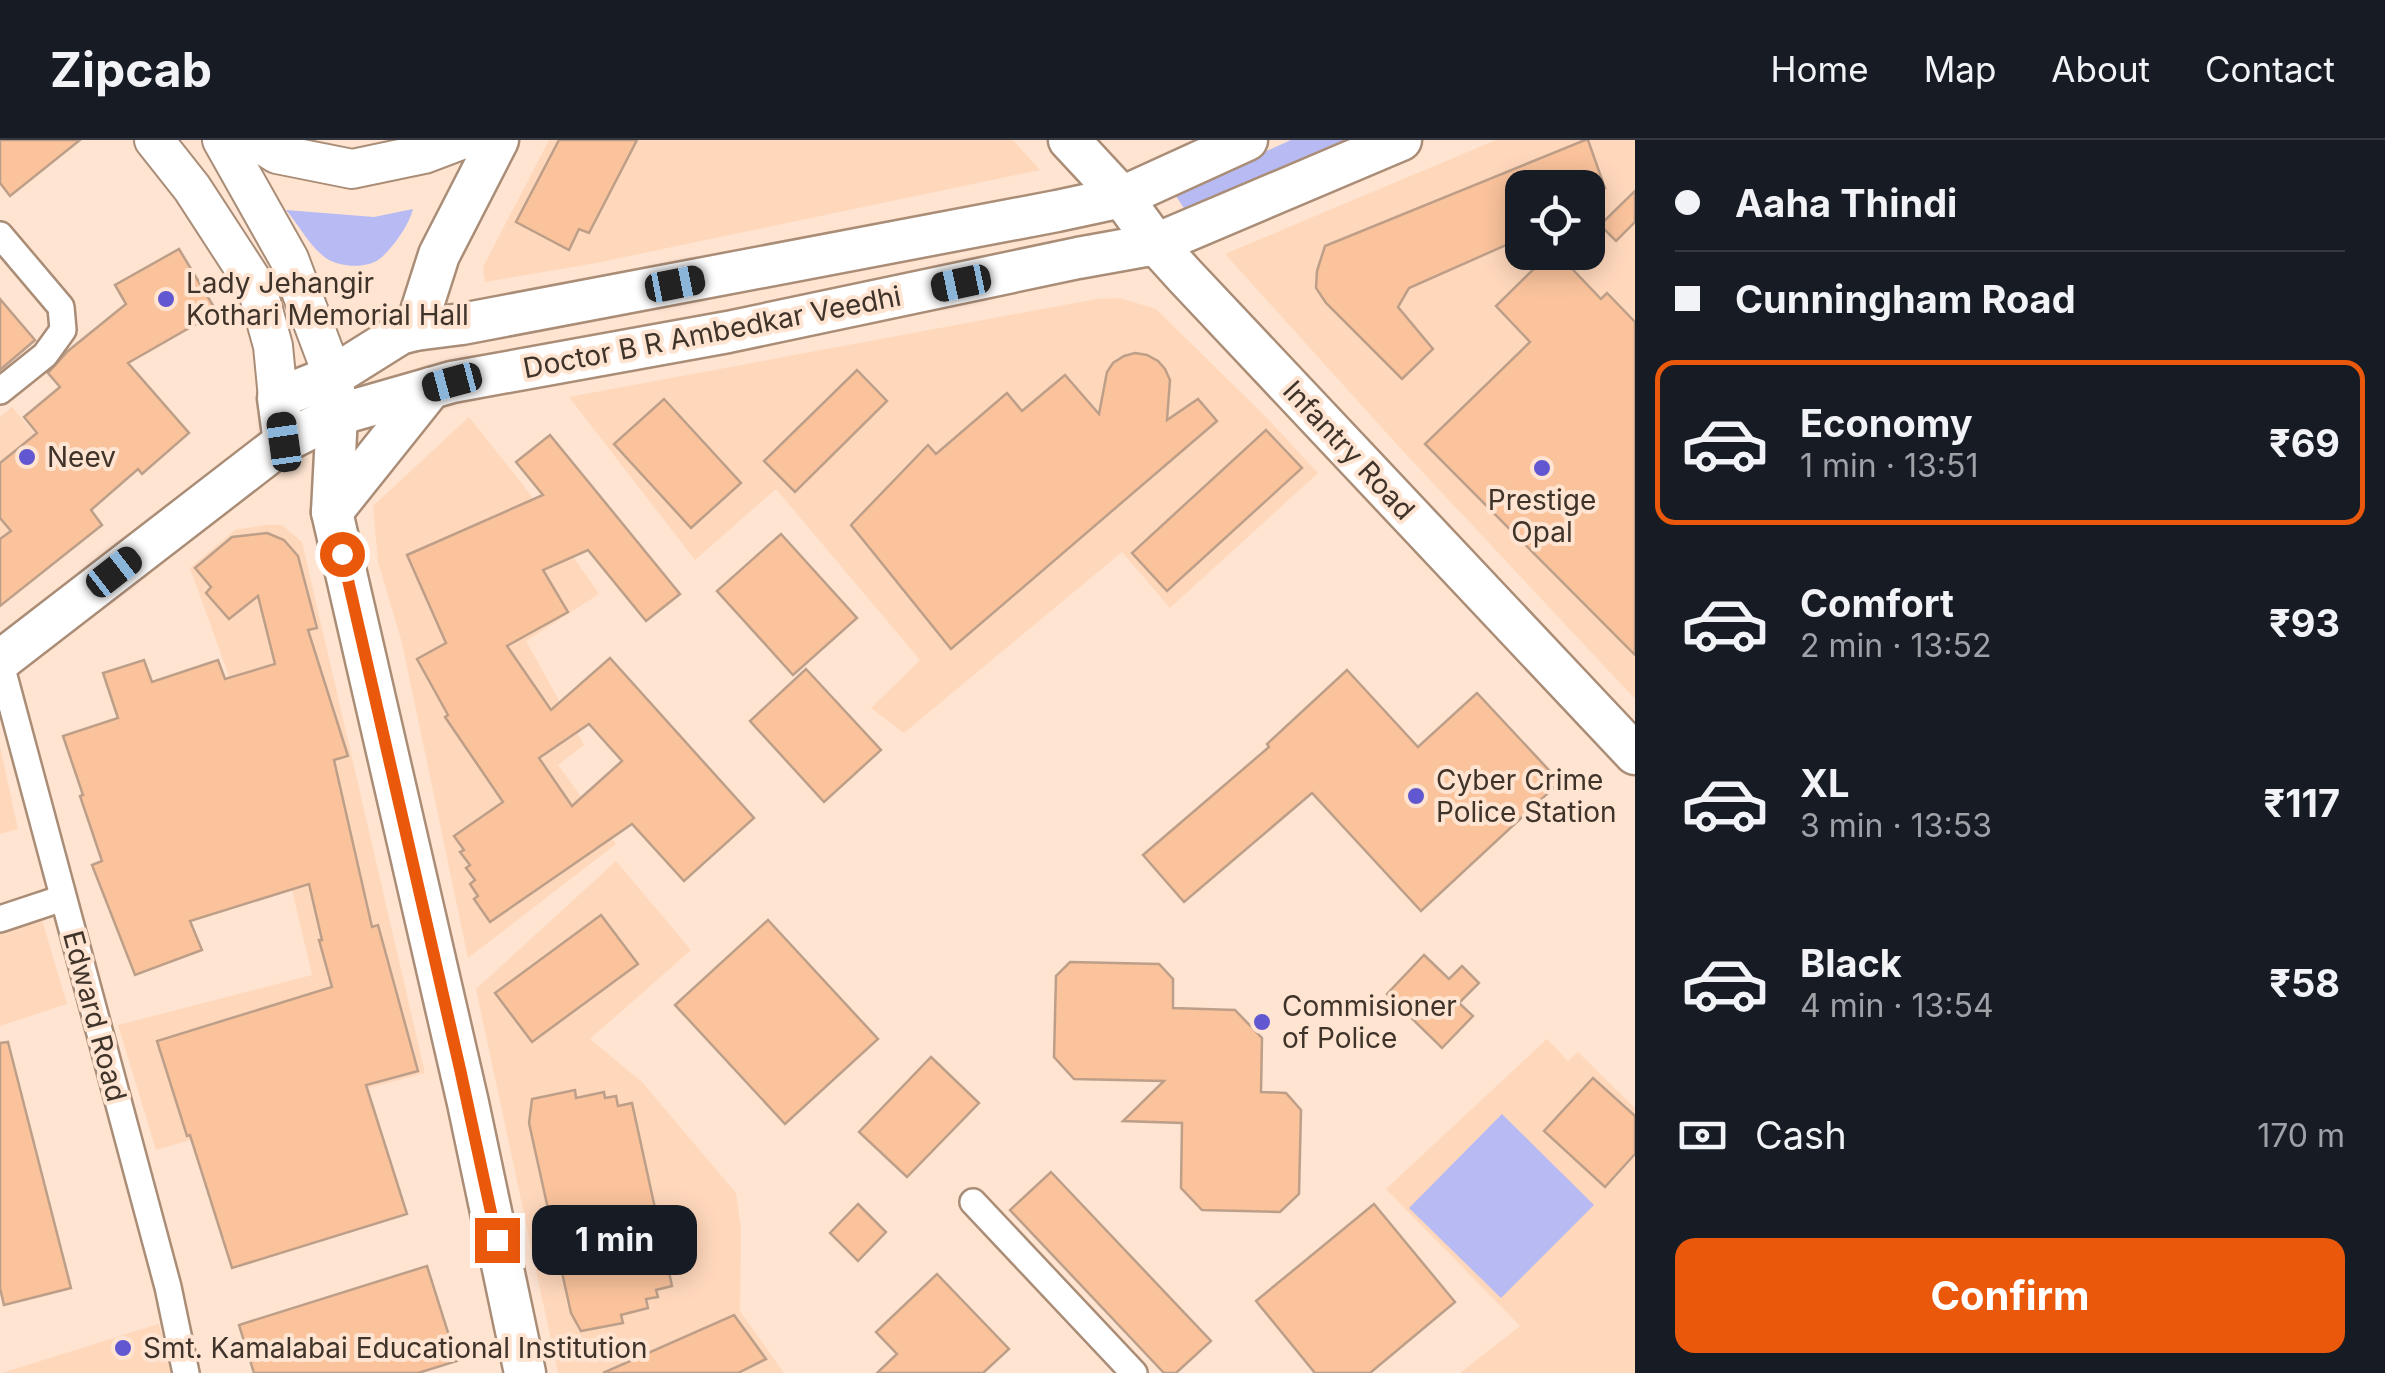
<!DOCTYPE html>
<html lang="en">
<head>
<meta charset="utf-8">
<style>
	:root { --surface:#171b24; --page:#242831; --text:#f1f3f6; --muted:#9ea1a6; --line:#363941; --accent:#ea580c }
	body { margin:0; font-family:Inter,sans-serif; background:var(--page); color:var(--text); height:100vh; display:flex; flex-direction:column; font-size:38px; white-space:nowrap }
	* { box-sizing:border-box; margin:0 }
	p { font-size:32px; color:var(--muted) }
	.icon { flex:none; width:55px; height:55px; fill:none; stroke:currentColor; stroke-width:2; stroke-linecap:round; stroke-linejoin:round }
	.map { position:relative; flex:1; overflow:hidden }
	.drawer { display:flex; flex-direction:column; background:var(--surface); width:750px }
	.drawer>* { flex:none }
	.top-card { display:grid; align-content:center; height:220px; padding:0 40px; background:var(--surface) }
	.fabs { position:absolute; left:1505px; top:30px; display:grid; gap:20px }
	.fabs a { display:grid; place-items:center; width:100px; height:100px; border-radius:20px; background:var(--surface); box-shadow:0 5px 25px #0003; font-size:50px }
	.end { position:absolute; width:45px; height:45px; margin:-22px; border:12px solid #ea580c; background:#fff; box-shadow:0 0 0 5px #fff }
	.from { border-radius:50% }
	.bubble { position:absolute; height:70px; border-radius:20px; background:var(--surface); box-shadow:0 5px 25px #0003; font-size:32px; font-weight:700; line-height:70px; text-align:center }
	.car { position:absolute; width:30px; height:60px; margin:-30px -15px; border-radius:12px; box-shadow:0 0 8px 2px #0007; background:linear-gradient(#222 24%,#8ab4d8 0 40%,#222 0 76%,#8ab4d8 0 86%,#222 0) }
	.top-card b { display:flex; align-items:center; gap:35px; height:95px; font-size:38px }
	.top-card b+b { border-top:2px solid var(--line) }
	.top-card i { width:25px; height:25px; background:var(--text) }
	ul { padding:0; list-style:none }
	li { display:flex; align-items:center; gap:30px; height:165px; margin:0 20px 15px; padding:0 20px; border:5px solid transparent; border-radius:20px }
	li div { flex:1 }
	li b { display:block; font-size:38px }
	li em { font-style:normal; font-weight:700 }
	li.current { border-color:var(--accent) }
	li>.icon { width:90px; height:90px; stroke-width:1.5 }
	.pay { display:flex; align-items:center; gap:25px; height:110px; padding:0 40px; font-size:38px }
	.pay p { margin-inline-start:auto }
	.button { display:flex; gap:20px; margin-top:auto; padding:20px 40px }
	.button a { flex:1; height:115px; border-radius:20px; background:var(--accent); color:#fff; font-size:40px; font-weight:700; line-height:115px; text-align:center }
	header { display:flex; align-items:center; gap:60px; box-sizing:border-box; height:140px; padding:0 50px; background:var(--surface); border-bottom:2px solid var(--line) }
	header strong { font-size:48px }
	nav { display:flex; gap:55px; margin-inline-start:auto; font-size:35px }
	main { display:flex; flex:1; min-height:0 }
	.map>svg:first-child { display:block }
	.built { fill:#ffd8bc; fill-rule:evenodd }
	.green { fill:#b7baf3 }
	.building { fill:#fac39c; stroke:#bd9f89; stroke-width:2.5; fill-rule:evenodd }
	.lines { fill:none; stroke-linecap:round; stroke-linejoin:round }
	.street-casing { stroke:#aa8d77; stroke-width:30 }
	.secondary-casing { stroke:#aa8d77; stroke-width:42 }
	.primary-casing { stroke:#aa8d77; stroke-width:45 }
	.street { stroke:#fff; stroke-width:25 }
	.secondary { stroke:#fff; stroke-width:38 }
	.primary { stroke:#fff; stroke-width:40 }
	.route { stroke:#ea580c; stroke-width:12 }
	.poi-dot { fill:#6157d0; stroke:#fee4d1; stroke-width:4 }
	.labels { text-anchor:middle; stroke-width:8; stroke-linejoin:round; paint-order:stroke }
	.poi-label { font-size:28px; fill:#3f332a; stroke:#fee4d1; text-anchor:start }
	.street-label { font-size:28px; fill:#3f332a; stroke:#fee4d1 }
</style>
</head>
<body>
<header>
<strong>Zipcab</strong>
<nav><a>Home</a><a>Map</a><a>About</a><a>Contact</a></nav>
</header>
<main>
<div class="map">
<svg width="1635" height="1233" viewBox="0 0 1635 1233">
	<rect width="100%" height="100%" fill="#fee4d1"/>
	<g class="built">
		<polygon points="549,0 1013,0 1040,30 596,123 485,142 483,127"/>
		<path d="M 1496,0 L 1635,0 L 1635,559 L 1401,309 L 1225,114 ZM 1522,48 L 1588,48 L 1588,112 L 1522,112 Z"/>
		<polygon points="1120,158 1156,169 1268,279 1318,333 1170,468 1122,412 904,593 871,568 920,520 776,349 695,420 569,257 1096,159"/>
		<polygon points="12,267 88,357 0,430 0,277"/>
		<polygon points="469,277 524,346 599,454 526,501 584,605 558,625 616,704 468,818 402,503 378,422 373,366"/>
		<polygon points="265,385 282,385 302,402 425,933 350,953 156,1010 118,885 312,835 266,639 190,428 235,390"/>
		<polygon points="0,606 18,689 0,694"/>
		<polygon points="616,721 691,810 590,899 642,942 736,1053 741,1089 740,1171 784,1233 558,1233 476,849"/>
		<polygon points="41,777 67,864 0,886 0,789"/>
		<polygon points="1547,899 1568,921 1578,912 1635,968 1635,1233 1460,1233 1520,1186 1386,1049"/>
		<polygon points="159,1184 171,1233 2,1233 158,1184"/>
	</g>
	<g class="green">
		<polygon points="1291,0 1358,0 1189,76 1174,53"/>
		<path d="M 413,69 C 409,85 394,106 382,117 C 368,130 336,128 322,115 C 308,103 298,84 286,70 L 374,77 Z"/>
		<polygon points="1502,974 1594,1065 1501,1158 1409,1068"/>
	</g>
	<g class="building">
		<polygon points="0,0 80,0 10,56 0,43"/>
		<polygon points="559,0 637,0 589,93 579,89 569,110 516,82"/>
		<polygon points="1585,0 1588,0 1605,48 1522,48 1522,98 1409,148 1398,167 1433,209 1402,239 1326,163 1316,148 1317,131 1325,106"/>
		<polygon points="1635,51 1635,82 1616,101 1600,85"/>
		<polygon points="179,109 217,172 128,223 189,293 142,334 138,329 91,370 102,385 0,466 0,399 11,391 0,378 0,323 37,293 24,277 60,247 48,233 68,211 126,164 115,145"/>
		<polygon points="1551,112 1556,112 1601,159 1607,153 1635,182 1635,515 1425,304 1530,202 1496,166"/>
		<polygon points="0,159 35,200 0,230"/>
		<polygon points="1135,213 1147,215 1158,221 1165,229 1170,240 1167,280 1198,259 1217,281 951,509 851,385 928,305 936,314 1007,253 1022,271 1065,235 1099,274 1107,232 1113,223 1124,216"/>
		<polygon points="857,230 887,261 795,352 764,321"/>
		<polygon points="664,259 741,343 691,388 614,304"/>
		<polygon points="1266,290 1302,328 1167,451 1132,413"/>
		<path d="M 550,295 L 680,454 L 646,481 L 588,410 L 543,430 L 568,472 L 507,506 L 551,570 L 610,518 L 754,678 L 684,741 L 632,684 L 490,782 L 474,759 L 478,756 L 470,744 L 475,740 L 466,728 L 470,725 L 460,712 L 464,710 L 454,696 L 503,662 L 445,577 L 448,575 L 417,519 L 446,503 L 407,415 L 543,355 L 516,322 ZM 589,584 L 622,621 L 572,666 L 539,618 Z"/>
		<polygon points="267,393 284,400 298,416 317,488 308,490 348,616 334,620 372,787 378,785 418,931 366,945 407,1074 232,1128 190,995 187,996 157,901 332,847 319,800 322,800 309,744 190,781 202,810 135,835 92,725 102,721 80,656 83,655 63,596 118,578 103,533 144,520 152,542 218,520 225,539 275,524 258,456 229,479 206,453 211,447 195,428 232,397"/>
		<polygon points="781,394 857,478 793,535 717,451"/>
		<polygon points="806,529 881,610 824,662 750,581"/>
		<polygon points="1347,530 1418,607 1477,553 1560,642 1421,771 1312,653 1184,762 1143,715 1269,607 1267,604"/>
		<polygon points="601,775 638,824 532,902 495,853"/>
		<polygon points="768,780 878,899 785,984 675,865"/>
		<polygon points="1424,815 1449,839 1462,826 1479,843 1459,863 1473,876 1442,908 1387,854"/>
		<polygon points="1070,822 1159,824 1173,839 1173,868 1235,870 1262,898 1261,952 1286,953 1301,970 1299,1054 1280,1072 1202,1070 1181,1048 1182,983 1123,981 1164,941 1074,939 1054,917 1056,836"/>
		<polygon points="8,902 71,1148 4,1165 0,1148 0,903"/>
		<polygon points="931,917 979,963 907,1037 859,992"/>
		<polygon points="1593,938 1635,976 1635,1014 1605,1047 1544,991"/>
		<polygon points="575,950 576,958 604,952 605,958 616,956 618,966 632,963 672,1146 656,1150 658,1157 646,1159 648,1168 621,1175 623,1183 581,1191 571,1173 529,983 532,959"/>
		<polygon points="1051,1032 1211,1201 1176,1233 1164,1233 1010,1070"/>
		<polygon points="858,1064 886,1092 858,1121 830,1093"/>
		<polygon points="1374,1064 1455,1162 1370,1233 1315,1233 1256,1161"/>
		<polygon points="427,1126 457,1221 418,1233 254,1233 239,1185"/>
		<polygon points="937,1134 1009,1209 983,1233 877,1233 897,1214 876,1192"/>
		<polygon points="734,1175 766,1219 738,1233 603,1233"/>
	</g>
	<g class="lines">
		<g class="street-casing">
			<g id="street">
				<polyline points="0,95 61,167 63,190 45,215 0,251"/>
				<polyline points="0,521 168,1147 186,1233"/>
				<polyline points="0,779 63,758"/>
				<polyline points="973,1062 1134,1233"/>
			</g>
		</g>
		<g class="secondary-casing">
			<g id="secondary">
				<polyline points="154,0 192,48 257,148 273,206 278,258"/>
				<polyline points="222,0 289,119 333,236"/>
				<polyline points="255,0 277,14 352,29 424,14 461,0"/>
			</g>
		</g>
		<g class="primary-casing">
			<g id="primary">
				<polyline points="1069,0 1122,57 1156,104 1185,136 1635,614"/>
				<polyline points="415,190 439,115 498,0"/>
				<polyline points="335,254 337,275 332,372 468,963 525,1233"/>
				<polyline points="284,302 278,258 333,236 400,194 415,190 462,184 1057,71 1122,57 1247,0"/>
				<polyline points="332,372 431,248"/>
				<polyline points="0,521 272,311 284,302 337,275 452,242 728,192 1078,118 1156,104 1401,0"/>
			</g>
		</g>
		<use href="#street" class="street"/>
		<use href="#secondary" class="secondary"/>
		<use href="#primary" class="primary"/>
	</g>
	<g class="lines">
		<polyline class="route" points="342,414 460,929 497,1100"/>
	</g>
	<g class="poi-dot">
		<circle cx="166" cy="159" r="10"/>
		<circle cx="27" cy="317" r="10"/>
		<circle cx="1542" cy="328" r="10"/>
		<circle cx="1416" cy="656" r="10"/>
		<circle cx="1262" cy="882" r="10"/>
		<circle cx="123" cy="1208" r="10"/>
	</g>
	<g class="labels">
		<g class="poi-label">
			<text x="186" y="153">Lady Jehangir<tspan x="186" dy="32">Kothari Memorial Hall</tspan></text>
			<text x="47" y="327">Neev</text>
			<text x="1542" y="370" text-anchor="middle">Prestige<tspan x="1542" dy="32">Opal</tspan></text>
			<text x="1436" y="650">Cyber Crime<tspan x="1436" dy="32">Police Station</tspan></text>
			<text x="1282" y="876">Commisioner<tspan x="1282" dy="32">of Police</tspan></text>
			<text x="143" y="1218">Smt. Kamalabai Educational Institution</text>
		</g>
		<g class="street-label">
			<text transform="translate(712 192) rotate(-11)" y="10">Doctor B R Ambedkar Veedhi</text>
			<text transform="translate(1349 310) rotate(47)" y="10">Infantry Road</text>
			<text transform="translate(95 876) rotate(75)" y="10">Edward Road</text>
		</g>
	</g>
</svg>
<div class="fabs">
<a><svg class="icon" aria-label="locate" viewBox="0 0 24 24"><circle cx="12" cy="12" r="6"/><path d="M12 2v4M12 18v4M2 12h4M18 12h4"/></svg></a>
</div>
<i class="end from" style="left:342px;top:414px"></i>
<i class="end" style="left:497px;top:1100px"></i>
<div class="bubble" style="left:532px;top:1065px;width:165px">1 min</div>
<i class="car" style="left:961px;top:143px;rotate:258deg"></i>
<i class="car" style="left:675px;top:144px;rotate:79deg"></i>
<i class="car" style="left:452px;top:242px;rotate:255deg"></i>
<i class="car" style="left:284px;top:302px;rotate:352deg"></i>
<i class="car" style="left:114px;top:432px;rotate:52deg"></i>
</div>
<section class="drawer">
<div class="top-card">
<b><i class="from"></i>Aaha Thindi</b>
<b><i></i>Cunningham Road</b>
</div>
<ul>
<li class="current"><svg class="icon" aria-label="car" viewBox="0 0 24 24"><path d="M5 17H2v-5l4-1 3-4h7l3 4 3 1v5h-3M9 17h6M6 11h13"/><circle cx="7" cy="17" r="2"/><circle cx="17" cy="17" r="2"/></svg><div><b>Economy</b><p>1 min · 13:51</p></div><em>₹69</em></li>
<li><svg class="icon" aria-label="car" viewBox="0 0 24 24"><path d="M5 17H2v-5l4-1 3-4h7l3 4 3 1v5h-3M9 17h6M6 11h13"/><circle cx="7" cy="17" r="2"/><circle cx="17" cy="17" r="2"/></svg><div><b>Comfort</b><p>2 min · 13:52</p></div><em>₹93</em></li>
<li><svg class="icon" aria-label="car" viewBox="0 0 24 24"><path d="M5 17H2v-5l4-1 3-4h7l3 4 3 1v5h-3M9 17h6M6 11h13"/><circle cx="7" cy="17" r="2"/><circle cx="17" cy="17" r="2"/></svg><div><b>XL</b><p>3 min · 13:53</p></div><em>₹117</em></li>
<li><svg class="icon" aria-label="car" viewBox="0 0 24 24"><path d="M5 17H2v-5l4-1 3-4h7l3 4 3 1v5h-3M9 17h6M6 11h13"/><circle cx="7" cy="17" r="2"/><circle cx="17" cy="17" r="2"/></svg><div><b>Black</b><p>4 min · 13:54</p></div><em>₹58</em></li>
</ul>
<div class="pay"><svg class="icon" aria-label="cash" viewBox="0 0 24 24"><path d="M3 7h18v10H3z"/><circle cx="12" cy="12" r="2"/></svg>Cash<p>170 m</p></div>
<div class="button"><a>Confirm</a></div>
</section>
</main>
</body>
</html>
